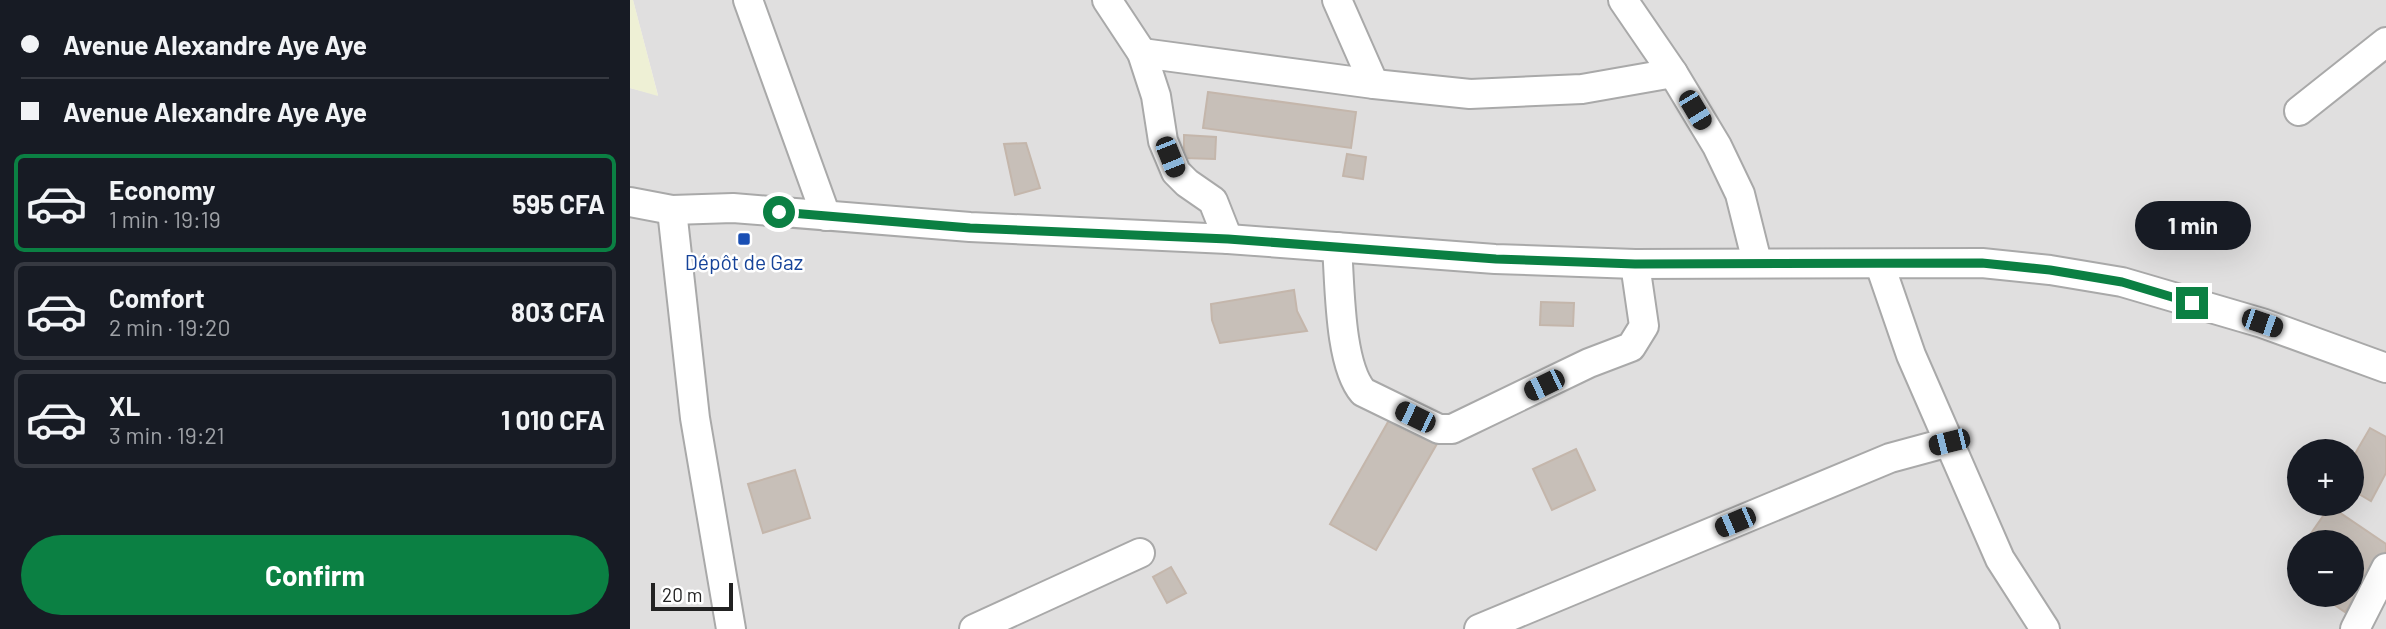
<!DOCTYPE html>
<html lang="en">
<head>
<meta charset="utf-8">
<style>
	:root { --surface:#171b24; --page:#20242c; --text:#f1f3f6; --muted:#9ea1a6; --line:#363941; --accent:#0b8043 }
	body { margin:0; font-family:Barlow,sans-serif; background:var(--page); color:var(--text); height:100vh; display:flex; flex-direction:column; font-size:26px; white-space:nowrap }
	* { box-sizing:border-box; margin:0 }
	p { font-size:23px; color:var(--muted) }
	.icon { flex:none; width:38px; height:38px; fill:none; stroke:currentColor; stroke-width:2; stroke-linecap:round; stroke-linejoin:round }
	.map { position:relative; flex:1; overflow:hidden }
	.sheet { display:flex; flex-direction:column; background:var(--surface); width:630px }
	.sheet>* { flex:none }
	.banner { display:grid; align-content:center; height:154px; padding:0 21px; background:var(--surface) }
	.buttons { position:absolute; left:1657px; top:439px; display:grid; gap:14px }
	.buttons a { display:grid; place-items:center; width:77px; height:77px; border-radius:50%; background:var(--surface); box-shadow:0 7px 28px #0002; font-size:35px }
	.scale { position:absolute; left:21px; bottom:18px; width:82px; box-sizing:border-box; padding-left:7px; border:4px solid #222; border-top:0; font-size:19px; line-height:24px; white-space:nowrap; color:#222; -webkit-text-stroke:5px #fff; paint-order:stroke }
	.end { position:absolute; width:32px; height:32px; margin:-16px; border:9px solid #0b8043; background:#fff; box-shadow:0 0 0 4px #fff }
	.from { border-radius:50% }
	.bubble { position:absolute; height:49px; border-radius:24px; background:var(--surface); box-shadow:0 7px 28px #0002; font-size:23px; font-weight:700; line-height:49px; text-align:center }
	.car { position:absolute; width:21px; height:42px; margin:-21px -10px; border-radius:9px; box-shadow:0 0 5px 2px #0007; background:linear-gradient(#222 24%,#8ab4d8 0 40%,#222 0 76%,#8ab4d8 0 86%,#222 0) }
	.banner b { display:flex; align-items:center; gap:24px; height:66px; font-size:26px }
	.banner b+b { border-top:2px solid var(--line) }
	.banner i { width:18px; height:18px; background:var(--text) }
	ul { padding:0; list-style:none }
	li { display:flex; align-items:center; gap:21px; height:98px; margin:0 14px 10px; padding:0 7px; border:4px solid var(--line); border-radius:10px }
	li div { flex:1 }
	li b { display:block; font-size:26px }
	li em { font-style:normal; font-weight:700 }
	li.active { border-color:var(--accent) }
	li>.icon { width:63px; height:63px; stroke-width:1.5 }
	.button { display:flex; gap:14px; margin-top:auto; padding:14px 21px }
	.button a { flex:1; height:80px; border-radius:42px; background:var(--accent); color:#fff; font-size:28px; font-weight:700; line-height:80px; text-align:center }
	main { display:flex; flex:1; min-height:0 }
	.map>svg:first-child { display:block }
	.residential { fill:#e0dfdf; fill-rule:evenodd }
	.farmland { fill:#eef0d5 }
	.building { fill:#c7bfb8; stroke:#c4b6ab; stroke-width:2 }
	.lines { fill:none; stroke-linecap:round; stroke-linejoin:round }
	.minor-casing { stroke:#a9a9a9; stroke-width:32 }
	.minor { stroke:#fff; stroke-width:28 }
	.route { stroke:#0b8043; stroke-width:9 }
	.transit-dot { fill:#1a4fb4; stroke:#fff; stroke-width:2.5 }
	.labels { text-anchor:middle; stroke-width:5; stroke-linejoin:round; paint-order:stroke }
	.transit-label { font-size:21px; fill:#164399; stroke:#fff }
</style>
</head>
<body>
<main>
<section class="sheet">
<div class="banner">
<b><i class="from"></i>Avenue Alexandre Aye Aye</b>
<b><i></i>Avenue Alexandre Aye Aye</b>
</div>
<ul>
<li class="active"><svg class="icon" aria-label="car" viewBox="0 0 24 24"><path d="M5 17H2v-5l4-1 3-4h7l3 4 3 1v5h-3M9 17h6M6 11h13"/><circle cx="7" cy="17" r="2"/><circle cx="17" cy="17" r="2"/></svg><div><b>Economy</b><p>1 min · 19:19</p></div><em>595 CFA</em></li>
<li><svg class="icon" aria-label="car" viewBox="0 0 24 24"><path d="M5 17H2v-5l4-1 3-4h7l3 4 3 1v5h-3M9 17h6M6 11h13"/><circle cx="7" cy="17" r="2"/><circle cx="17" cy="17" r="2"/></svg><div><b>Comfort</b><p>2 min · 19:20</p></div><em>803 CFA</em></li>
<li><svg class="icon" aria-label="car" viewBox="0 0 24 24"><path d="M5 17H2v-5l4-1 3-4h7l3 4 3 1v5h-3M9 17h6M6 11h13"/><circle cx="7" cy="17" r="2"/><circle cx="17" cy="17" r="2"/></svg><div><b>XL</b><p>3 min · 19:21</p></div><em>1 010 CFA</em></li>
</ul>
<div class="button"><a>Confirm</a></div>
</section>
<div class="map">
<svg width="1756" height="629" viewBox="0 0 1756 629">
	<rect width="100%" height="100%" fill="#f2efe9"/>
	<path class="residential" d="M 3,0 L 1756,0 L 1756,629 L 0,629 L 0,88 L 28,95 ZM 1670,452 L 1722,452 L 1722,504 L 1670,504 ZM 1670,542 L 1722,542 L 1722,595 L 1670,595 Z"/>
	<polygon class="farmland" points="0,0 3,0 28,96 0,88"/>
	<g class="building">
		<polygon points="578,92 726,112 721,148 573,128"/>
		<polygon points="554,135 586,137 585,159 554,158"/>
		<polygon points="396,143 410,188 385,195 374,144"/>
		<polygon points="717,154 736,157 733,179 713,176"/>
		<polygon points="664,290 667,311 677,331 590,343 582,320 581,304"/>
		<polygon points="911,302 944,303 943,326 910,325"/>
		<polygon points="762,415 808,442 746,550 700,524"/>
		<polygon points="1740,428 1756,437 1756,473 1741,501 1722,490 1722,459"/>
		<polygon points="946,449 965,490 922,510 903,469"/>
		<polygon points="165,470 180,518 133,533 118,484"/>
		<polygon points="1700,506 1756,544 1756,551 1715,612 1690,595 1722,595 1722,542 1675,542"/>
		<polygon points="541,567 556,593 537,603 523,577"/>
	</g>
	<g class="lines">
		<g class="minor-casing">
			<g id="minor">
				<polyline points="118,0 196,216"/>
				<polyline points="477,0 512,53 526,96 533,141 546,172 557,183 583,201 598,239"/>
				<polyline points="707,0 744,84"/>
				<polyline points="993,0 1043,73 1087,146 1110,194 1127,262"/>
				<polyline points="512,53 744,84 840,94 952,89 1043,73"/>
				<polyline points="1669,111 1756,42"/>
				<polyline points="0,202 42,210 103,208 340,227 598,239 865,259 1005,264 1352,263 1420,270 1492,282 1632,323 1756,368"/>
				<polyline points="42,210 65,418 101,629"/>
				<path d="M 707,247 C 710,285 709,364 733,392 L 809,429 L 822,429 L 959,363 L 1001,347 L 1014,326 L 1005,264"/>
				<polyline points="1250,265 1281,355 1370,559 1415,629"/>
				<polyline points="344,629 510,553"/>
				<polyline points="849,629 1260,458 1319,442"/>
				<polyline points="1725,629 1756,568"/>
			</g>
		</g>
		<use href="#minor" class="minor"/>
	</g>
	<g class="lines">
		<polyline class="route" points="149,212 340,228 598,239 866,259 1005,264 1352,263 1420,270 1492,282 1562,303"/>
	</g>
	<rect class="transit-dot" x="107" y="232" width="14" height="14" rx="3.5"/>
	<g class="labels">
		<g class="transit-label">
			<text x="114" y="270">Dépôt de Gaz</text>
		</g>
	</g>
</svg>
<div class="buttons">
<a>+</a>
<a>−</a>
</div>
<div class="scale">20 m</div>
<i class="end from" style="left:149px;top:212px"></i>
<i class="end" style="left:1562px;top:303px"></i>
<div class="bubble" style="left:1505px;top:201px;width:116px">1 min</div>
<i class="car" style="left:1065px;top:110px;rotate:149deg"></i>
<i class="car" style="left:540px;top:157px;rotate:158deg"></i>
<i class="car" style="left:1632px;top:323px;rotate:109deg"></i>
<i class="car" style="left:914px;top:385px;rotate:244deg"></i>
<i class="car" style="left:785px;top:417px;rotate:296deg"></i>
<i class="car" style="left:1319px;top:442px;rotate:256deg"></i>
<i class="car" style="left:1105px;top:522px;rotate:247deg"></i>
</div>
</main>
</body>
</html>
